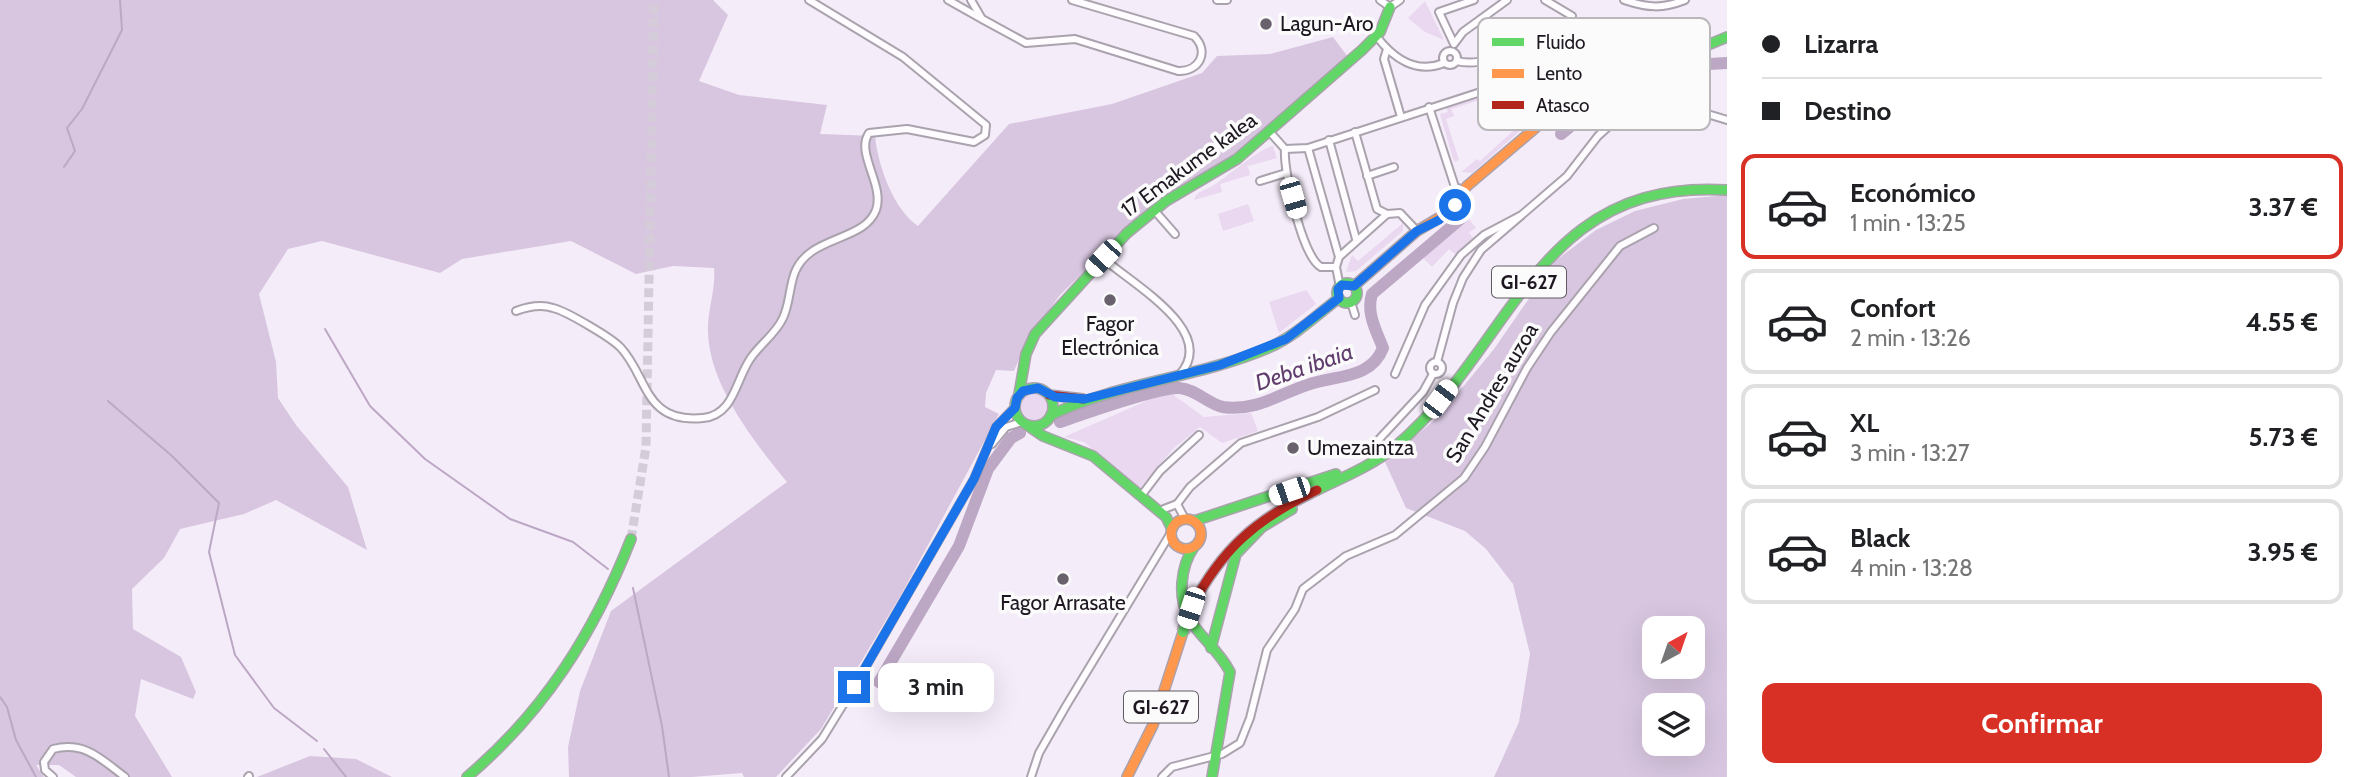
<!DOCTYPE html>
<html lang="es">
<head>
<meta charset="utf-8">
<style>
	:root { --surface:#fff; --page:#f6f6f6; --text:#202124; --muted:#757577; --line:#e0e0e0; --accent:#d93025 }
	body { margin:0; font-family:Cabin,sans-serif; background:var(--page); color:var(--text); height:100vh; display:flex; flex-direction:column; font-size:26px; white-space:nowrap }
	* { box-sizing:border-box; margin:0 }
	p { font-size:23px; color:var(--muted) }
	.icon { flex:none; width:38px; height:38px; fill:none; stroke:currentColor; stroke-width:2; stroke-linecap:round; stroke-linejoin:round }
	.map { position:relative; flex:1; overflow:hidden }
	.sheet { display:flex; flex-direction:column; background:var(--surface); width:630px }
	.sheet>* { flex:none }
	.hud { display:grid; align-content:center; height:154px; padding:0 35px; background:var(--surface) }
	.needle { width:46px; rotate:40deg }
	.fabs { position:absolute; left:1642px; top:616px; display:grid; gap:14px }
	.fabs a { display:grid; place-items:center; width:63px; height:63px; border-radius:14px; background:var(--surface); box-shadow:0 7px 28px #0002; font-size:35px }
	.end { position:absolute; width:32px; height:32px; margin:-16px; border:9px solid #1a73e8; background:#fff; box-shadow:0 0 0 4px #fff }
	.from { border-radius:50% }
	.bubble { position:absolute; height:49px; border-radius:14px; background:var(--surface); box-shadow:0 7px 28px #0002; font-size:23px; font-weight:700; line-height:49px; text-align:center }
	.car { position:absolute; width:21px; height:42px; margin:-21px -10px; border-radius:9px; box-shadow:0 0 5px 2px #0007; background:linear-gradient(#fff 24%,#345 0 40%,#fff 0 76%,#345 0 86%,#fff 0) }
	.hud b { display:flex; align-items:center; gap:24px; height:66px; font-size:26px }
	.hud b+b { border-top:2px solid var(--line) }
	.hud i { width:18px; height:18px; background:var(--text) }
	ul { padding:0; list-style:none }
	li { display:flex; align-items:center; gap:21px; height:105px; margin:0 14px 10px; padding:0 21px; border:4px solid var(--line); border-radius:14px }
	li div { flex:1 }
	li b { display:block; font-size:26px }
	li em { font-style:normal; font-weight:700 }
	li.active { border-color:var(--accent) }
	li>.icon { width:63px; height:63px; stroke-width:1.5 }
	.primary-button { display:flex; gap:14px; margin-top:auto; padding:14px 35px }
	.primary-button a { flex:1; height:80px; border-radius:14px; background:var(--accent); color:#fff; font-size:28px; font-weight:700; line-height:80px; text-align:center }
	main { display:flex; flex:1; min-height:0 }
	.map>svg:first-child { display:block }
	.green { fill:#e9d8f0 }
	.forest { fill:#d8c6e0; fill-rule:evenodd }
	.lines { fill:none; stroke-linecap:round; stroke-linejoin:round }
	.stream { stroke:#bca7c4; stroke-width:2 }
	.river { stroke:#bca7c4; stroke-width:12 }
	.secondary-tunnel { stroke:#d5ccd9; stroke-width:9; stroke-dasharray:9 4.5; stroke-linecap:butt }
	.street-casing { stroke:#aaa2ad; stroke-width:10 }
	.fast-casing { stroke:#aaa2ad; stroke-width:12 }
	.slow-casing { stroke:#aaa2ad; stroke-width:12 }
	.jam-casing { stroke:#aaa2ad; stroke-width:12 }
	.street { stroke:#fefcfe; stroke-width:6 }
	.fast { stroke:#63d668; stroke-width:9 }
	.slow { stroke:#ff974d; stroke-width:9 }
	.jam { stroke:#b3261e; stroke-width:9 }
	.fast-bridge-casing { stroke:#b9aebd; stroke-width:14; stroke-linecap:butt }
	.fast-bridge { stroke:#63d668; stroke-width:10 }
	.route { stroke:#1a73e8; stroke-width:9 }
	.poi-dot { fill:#69626d; stroke:#fbfbfb; stroke-width:2.5 }
	.labels { text-anchor:middle; stroke-width:7; stroke-linejoin:round; paint-order:stroke }
	.shield { fill:#fbfbfb; stroke:#605b62; stroke-width:2 }
	.shield-label { font-size:19px; font-weight:bold; fill:#1e1721 }
	.poi-label { font-size:21px; fill:#1e1721; stroke:#fbfbfb; text-anchor:start }
	.street-label { font-size:21px; fill:#1e1721; stroke:#fbfbfb }
	.water-label { font-size:23px; font-style:italic; fill:#613d6e; stroke:#fbfbfb }
	.key { fill:#fbfbfb; stroke:#b9b7ba; stroke-width:2 }
	.key-label { font-size:19px; fill:#1e1721 }
</style>
</head>
<body>
<main>
<div class="map">
<svg width="1727" height="777" viewBox="0 0 1727 777">
	<rect width="100%" height="100%" fill="#f5ecf9"/>
	<g class="green">
		<polygon points="1425,1 1444,40 1425,32 1408,18"/>
		<polygon points="1507,89 1508,91 1451,109 1454,116 1446,119 1459,160 1454,162 1440,114 1448,112 1446,107"/>
		<polygon points="1525,120 1528,124 1472,173 1461,172 1477,159 1480,161"/>
		<path d="M 1273,146 L 1277,158 L 1248,166 L 1250,175 L 1220,184 L 1222,192 L 1194,200 C 1197,191 1203,191 1211,187 C 1225,178 1261,147 1273,146 Z"/>
		<polygon points="1248,204 1254,221 1223,231 1218,214"/>
		<polygon points="1469,219 1476,228 1469,232 1473,238 1455,254 1449,249 1432,267 1423,258"/>
		<polygon points="1403,223 1403,231 1356,271 1346,272 1352,255 1358,261"/>
		<polygon points="1306,290 1316,304 1279,333 1269,302"/>
		<circle cx="1034" cy="407" r="13"/>
		<polygon points="1172,394 1204,417 1251,413 1258,431 1222,443 1200,427 1173,449 1139,489 1084,442 1064,437 1153,398"/>
	</g>
	<g class="forest">
		<path d="M 0,0 L 713,0 L 728,15 L 699,81 L 739,95 L 827,105 L 820,134 L 875,136 C 878,165 893,209 918,226 L 1009,124 L 1112,104 L 1202,73 L 1217,56 L 1270,54 L 1333,37 L 1348,57 L 1241,150 L 1148,209 L 1060,295 L 1028,339 L 1014,371 L 996,370 L 986,393 L 985,407 L 999,414 L 902,593 L 821,729 L 776,777 L 744,777 L 742,773 L 692,777 L 569,777 L 568,747 L 580,691 L 611,611 L 787,482 C 755,443 709,385 708,332 C 707,311 716,290 714,268 L 673,266 L 636,274 L 571,241 L 462,259 L 440,273 L 322,241 L 288,249 L 259,294 L 276,362 L 278,398 L 296,425 L 348,487 L 367,550 L 276,500 L 244,514 L 180,529 L 164,558 L 132,589 L 133,629 L 181,657 L 196,692 L 193,699 L 141,679 L 135,716 L 172,777 L 76,777 L 59,765 L 36,765 L 44,777 L 0,777 Z"/>
		<path d="M 1727,195 L 1727,777 L 1494,777 L 1519,722 L 1530,654 L 1513,584 L 1486,549 L 1465,531 L 1406,508 L 1385,462 L 1439,416 L 1494,349 L 1555,261 L 1596,230 L 1635,211 L 1683,199 ZM 1654,628 L 1692,628 L 1692,667 L 1654,667 ZM 1654,705 L 1692,705 L 1692,744 L 1654,744 Z"/>
		<polygon points="310,756 356,759 392,777 257,777"/>
	</g>
	<g class="lines">
		<g class="stream">
			<polyline points="64,167 75,151 67,128 82,109 122,30 120,0"/>
			<polyline points="325,329 370,406 425,459 510,519 573,542 608,569"/>
			<polyline points="108,401 172,456 219,503 209,552 235,655 274,708 317,741"/>
			<polyline points="633,588 662,726 669,777"/>
			<polyline points="0,697 7,707 16,740 36,777"/>
			<polyline points="324,749 346,777"/>
		</g>
		<g class="river">
			<polyline points="1561,134 1612,92 1647,88 1670,82 1709,64 1727,63"/>
			<path d="M 1060,422 C 1083,414 1159,387 1179,388 C 1196,389 1208,404 1223,407 C 1256,412 1281,393 1310,384 C 1337,375 1371,379 1383,348 C 1376,330 1366,313 1372,294 L 1464,216"/>
			<polyline points="879,682 959,546 988,469 1011,438 1020,433"/>
		</g>
		<polyline class="secondary-tunnel" points="631,539 646,447 654,0"/>
		<g class="street-casing">
			<g id="street">
				<polyline points="948,0 980,18"/>
				<path d="M 971,0 L 982,19 L 1026,43 L 1075,39 L 1178,71 C 1199,72 1210,52 1194,36 L 1072,0"/>
				<polyline points="1217,0 1227,0"/>
				<polyline points="1380,0 1390,7 1400,0"/>
				<polyline points="1474,0 1439,12 1454,44 1463,32 1507,0"/>
				<polyline points="1545,0 1572,16"/>
				<path d="M 1624,0 C 1648,8 1662,9 1685,0"/>
				<path d="M 1377,37 C 1394,59 1417,74 1444,63"/>
				<polyline points="1387,49 1384,59 1401,117"/>
				<circle cx="1450" cy="58" r="7"/>
				<path d="M 1457,61 C 1474,66 1512,57 1520,40 L 1539,35"/>
				<polyline points="1597,89 1619,104 1664,101 1727,120"/>
				<polyline points="1429,107 1455,187 1464,190"/>
				<polyline points="1269,131 1285,149 1308,148 1561,66 1571,69 1578,76"/>
				<polyline points="1355,132 1377,209 1387,214"/>
				<polyline points="1329,140 1356,239"/>
				<polyline points="1308,148 1339,257"/>
				<path d="M 1285,149 C 1283,170 1302,257 1321,267 L 1336,267"/>
				<polyline points="1367,176 1394,167"/>
				<polyline points="1260,181 1286,173"/>
				<polyline points="1154,210 1175,234"/>
				<path d="M 1103,258 C 1130,283 1219,331 1180,374"/>
				<polyline points="1340,287 1336,267 1339,257 1387,214 1400,213 1417,231"/>
				<polyline points="1351,302 1355,315"/>
				<path d="M 516,311 C 527,307 541,304 553,308 C 566,311 612,338 621,348 C 648,377 644,424 703,418 C 736,415 736,375 753,355 C 763,342 776,333 783,318 C 790,303 789,287 795,272 C 810,235 864,242 876,210 C 885,185 855,153 869,133 L 907,129 L 974,142 L 985,135 L 986,125 L 903,57 L 809,0"/>
				<circle cx="1436" cy="368" r="6"/>
				<polyline points="1437,362 1453,303 1463,278 1481,250 1567,176 1598,136 1620,116 1619,104"/>
				<polyline points="1395,374 1425,305 1461,255 1484,235 1520,216"/>
				<polyline points="992,444 1006,427 1022,422"/>
				<polyline points="1371,448 1423,392 1433,374"/>
				<polyline points="1141,496 1160,471 1199,435"/>
				<polyline points="1177,504 1190,487 1241,443 1318,417 1375,390"/>
				<polyline points="1177,504 1185,519"/>
				<polyline points="1164,509 1177,504"/>
				<path d="M 53,777 L 45,770 L 44,762 L 53,749 C 85,741 101,759 125,777"/>
				<polyline points="248,777 249,776"/>
				<polyline points="786,777 822,739 854,687 974,479 996,427 1015,407"/>
				<polyline points="1031,777 1039,753 1066,706 1172,531"/>
				<polyline points="1162,777 1172,767 1222,754 1240,743 1250,718 1267,650 1295,609 1303,589 1346,556 1395,535 1464,478 1485,447 1527,368 1551,332 1620,246 1654,228"/>
			</g>
		</g>
		<g class="fast-casing">
			<g id="fast">
				<polyline points="1599,76 1625,67 1667,62 1727,37"/>
				<polyline points="1581,89 1577,80 1582,71 1592,69 1599,76"/>
				<polyline points="1581,89 1589,92 1597,89 1599,76"/>
				<circle cx="1347" cy="293" r="10"/>
				<circle cx="1034" cy="407" r="19"/>
				<polyline points="1019,394 1026,354 1035,334 1127,233 1166,201 1237,159 1362,50 1380,32 1390,7"/>
				<path d="M 1051,415 C 1120,382 1198,378 1268,348 C 1294,337 1317,315 1339,298"/>
				<polyline points="1027,425 1043,436 1093,456 1166,517 1172,529"/>
				<path d="M 1317,490 C 1344,477 1373,465 1396,446 C 1515,345 1536,178 1727,190"/>
				<polyline points="1194,521 1336,474"/>
				<path d="M 1194,547 C 1186,558 1183,570 1182,583 C 1179,628 1212,637 1230,672 L 1212,777"/>
				<polyline points="1211,648 1236,554 1262,527 1292,509"/>
				<path d="M 467,777 C 544,712 594,633 631,539"/>
			</g>
		</g>
		<g class="slow-casing">
			<g id="slow">
				<polyline points="1354,286 1417,231 1447,213 1467,186 1581,89"/>
				<circle cx="1186" cy="534" r="15"/>
				<polyline points="1127,777 1153,725 1183,632"/>
			</g>
		</g>
		<g class="jam-casing">
			<g id="jam">
				<polyline points="1049,395 1083,399"/>
				<path d="M 1191,608 C 1222,548 1257,519 1317,490"/>
			</g>
		</g>
		<use href="#street" class="street"/>
		<use href="#fast" class="fast"/>
		<use href="#slow" class="slow"/>
		<use href="#jam" class="jam"/>
		<g class="fast-bridge-casing">
			<polyline id="fast-bridge" points="1183,632 1191,608"/>
		</g>
		<use href="#fast-bridge" class="fast-bridge"/>
	</g>
	<g class="lines">
		<polyline class="route" points="854,687 974,479 996,427 1015,408 1017,398 1023,391 1038,388 1055,397 1085,399 1220,365 1286,339 1339,298 1338,289 1342,285 1354,286 1417,231 1439,220 1455,205"/>
	</g>
	<g class="poi-dot">
		<circle cx="1266" cy="24" r="7"/>
		<circle cx="1110" cy="300" r="7"/>
		<circle cx="1293" cy="448" r="7"/>
		<circle cx="1063" cy="579" r="7"/>
	</g>
	<g class="labels">
		<g class="shield">
			<rect x="1492" y="266.5" width="74" height="31" rx="5"/>
			<rect x="1124" y="691.5" width="74" height="31" rx="5"/>
		</g>
		<g class="shield-label">
			<text x="1529" y="289">GI-627</text>
			<text x="1161" y="714">GI-627</text>
		</g>
		<g class="poi-label">
			<text x="1280" y="31">Lagun-Aro</text>
			<text x="1110" y="331" text-anchor="middle">Fagor<tspan x="1110" dy="24">Electrónica</tspan></text>
			<text x="1307" y="455">Umezaintza</text>
			<text x="1063" y="610" text-anchor="middle">Fagor Arrasate</text>
		</g>
		<g class="street-label">
			<text transform="translate(1189 165) rotate(-36)" y="7">17 Emakume kalea</text>
			<text transform="translate(1492 393) rotate(-59)" y="7">San Andres auzoa</text>
		</g>
		<g class="water-label">
			<text transform="translate(1304 367) rotate(-19)" y="8">Deba ibaia</text>
		</g>
	</g>
	<rect x="1478" y="18" width="232" height="112" rx="10" class="key"/>
	<rect x="1492" y="38" width="32" height="8" fill="#63d668"/>
	<rect x="1492" y="69" width="32" height="9" fill="#ff974d"/>
	<rect x="1492" y="101" width="32" height="8" fill="#b3261e"/>
	<g class="key-label">
		<text x="1536" y="49">Fluido</text>
		<text x="1536" y="80">Lento</text>
		<text x="1536" y="112">Atasco</text>
	</g>
</svg>
<div class="fabs">
<a><svg class="needle" viewBox="-14 -14 28 28"><path d="M0-13l5 13h-10z" fill="#e53935"/><path d="M0 13l5-13h-10z" fill="#757577"/></svg></a>
<a><svg class="icon" aria-label="layers" viewBox="0 0 24 24"><path d="M12 4l9 5-9 5-9-5zM3 14l9 5 9-5"/></svg></a>
</div>
<i class="end from" style="left:1455px;top:205px"></i>
<i class="end" style="left:854px;top:687px"></i>
<div class="bubble" style="left:878px;top:663px;width:116px">3 min</div>
<i class="car" style="left:1293px;top:198px;rotate:164deg"></i>
<i class="car" style="left:1103px;top:258px;rotate:223deg"></i>
<i class="car" style="left:1440px;top:399px;rotate:37deg"></i>
<i class="car" style="left:1289px;top:491px;rotate:251deg"></i>
<i class="car" style="left:1191px;top:608px;rotate:198deg"></i>
</div>
<section class="sheet">
<div class="hud">
<b><i class="from"></i>Lizarra</b>
<b><i></i>Destino</b>
</div>
<ul>
<li class="active"><svg class="icon" aria-label="car" viewBox="0 0 24 24"><path d="M5 17H2v-5l4-1 3-4h7l3 4 3 1v5h-3M9 17h6M6 11h13"/><circle cx="7" cy="17" r="2"/><circle cx="17" cy="17" r="2"/></svg><div><b>Económico</b><p>1 min · 13:25</p></div><em>3.37 €</em></li>
<li><svg class="icon" aria-label="car" viewBox="0 0 24 24"><path d="M5 17H2v-5l4-1 3-4h7l3 4 3 1v5h-3M9 17h6M6 11h13"/><circle cx="7" cy="17" r="2"/><circle cx="17" cy="17" r="2"/></svg><div><b>Confort</b><p>2 min · 13:26</p></div><em>4.55 €</em></li>
<li><svg class="icon" aria-label="car" viewBox="0 0 24 24"><path d="M5 17H2v-5l4-1 3-4h7l3 4 3 1v5h-3M9 17h6M6 11h13"/><circle cx="7" cy="17" r="2"/><circle cx="17" cy="17" r="2"/></svg><div><b>XL</b><p>3 min · 13:27</p></div><em>5.73 €</em></li>
<li><svg class="icon" aria-label="car" viewBox="0 0 24 24"><path d="M5 17H2v-5l4-1 3-4h7l3 4 3 1v5h-3M9 17h6M6 11h13"/><circle cx="7" cy="17" r="2"/><circle cx="17" cy="17" r="2"/></svg><div><b>Black</b><p>4 min · 13:28</p></div><em>3.95 €</em></li>
</ul>
<div class="primary-button"><a>Confirmar</a></div>
</section>
</main>
</body>
</html>
